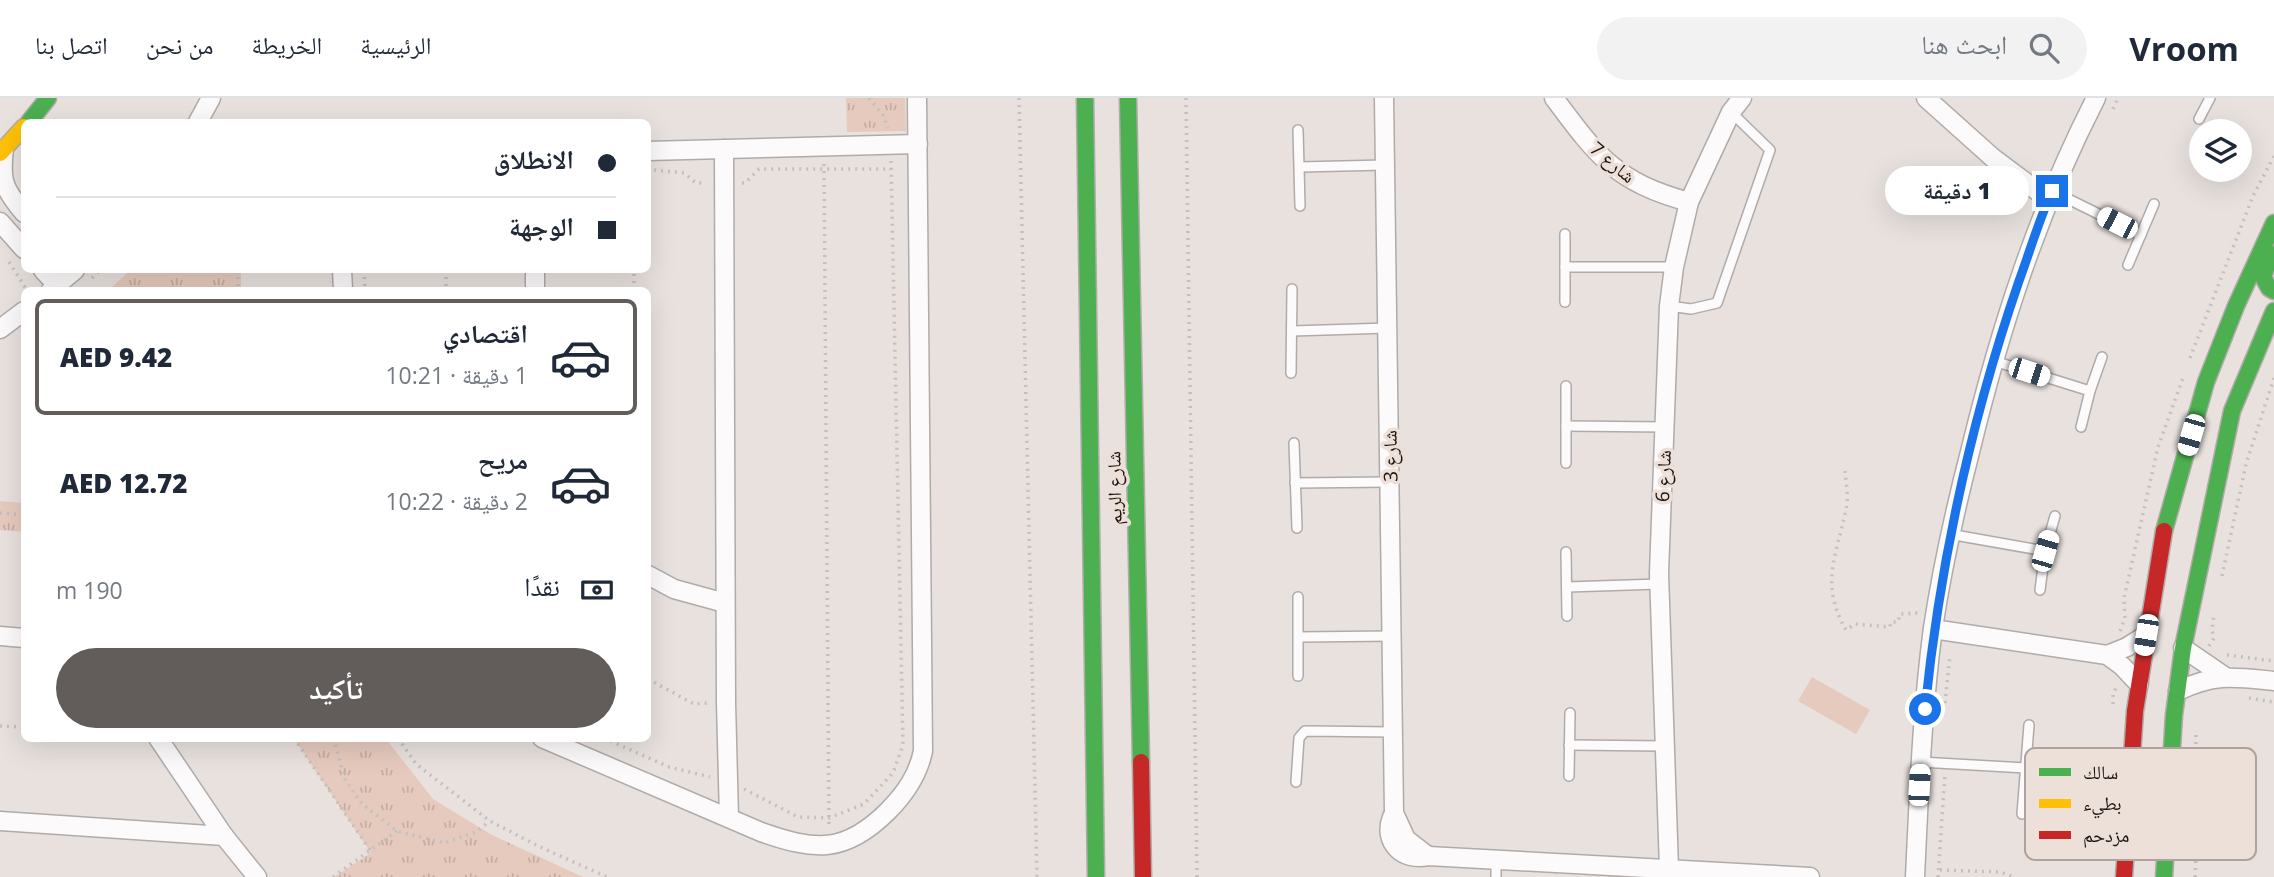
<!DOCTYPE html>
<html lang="ar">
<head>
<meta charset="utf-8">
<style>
	:root { --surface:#fff; --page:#f2f2f3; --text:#1f2937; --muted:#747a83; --line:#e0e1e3; --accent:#625c5a }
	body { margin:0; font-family:"Open Sans","Noto Naskh Arabic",sans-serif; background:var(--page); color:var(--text); direction:rtl; height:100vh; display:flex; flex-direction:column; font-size:26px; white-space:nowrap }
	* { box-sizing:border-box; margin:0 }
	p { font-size:23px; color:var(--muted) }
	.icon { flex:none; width:38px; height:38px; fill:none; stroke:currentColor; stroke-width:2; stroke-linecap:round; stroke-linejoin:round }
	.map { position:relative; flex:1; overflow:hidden; direction:ltr }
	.drawer { position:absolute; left:21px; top:189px; width:630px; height:455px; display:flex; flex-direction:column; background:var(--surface); border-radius:10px; box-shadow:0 7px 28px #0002; direction:rtl }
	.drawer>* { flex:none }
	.hud { position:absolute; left:21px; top:21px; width:630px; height:154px; border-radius:10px; box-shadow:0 7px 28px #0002; direction:rtl; display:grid; align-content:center; height:154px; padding:0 35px; background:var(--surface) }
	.controls { position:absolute; left:2189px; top:21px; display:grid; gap:14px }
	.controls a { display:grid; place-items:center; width:63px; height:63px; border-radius:50%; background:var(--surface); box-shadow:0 7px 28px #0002; font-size:35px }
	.end { position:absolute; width:32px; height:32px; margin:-16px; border:9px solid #1a73e8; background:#fff; box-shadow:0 0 0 4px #fff }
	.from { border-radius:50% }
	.bubble { position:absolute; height:49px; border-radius:24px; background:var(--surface); box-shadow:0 7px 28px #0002; font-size:23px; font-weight:800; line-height:49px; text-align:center; direction:rtl }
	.car { position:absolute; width:21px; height:42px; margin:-21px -10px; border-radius:9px; box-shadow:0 0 5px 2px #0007; background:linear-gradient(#fff 24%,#345 0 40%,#fff 0 76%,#345 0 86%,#fff 0) }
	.hud b { display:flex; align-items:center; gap:24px; height:66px; font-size:26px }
	.hud b+b { border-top:2px solid var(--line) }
	.hud i { width:18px; height:18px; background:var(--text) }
	ul { padding:12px 0 0; list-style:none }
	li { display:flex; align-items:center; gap:21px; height:116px; margin:0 14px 10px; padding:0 21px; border:4px solid transparent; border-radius:10px }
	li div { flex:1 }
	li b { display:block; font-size:26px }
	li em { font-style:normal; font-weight:800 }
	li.current { border-color:var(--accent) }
	li>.icon { width:63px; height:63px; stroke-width:1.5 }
	.pay { display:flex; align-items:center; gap:18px; height:77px; padding:0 35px; font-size:26px }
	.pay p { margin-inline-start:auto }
	.button { display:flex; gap:14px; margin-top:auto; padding:14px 35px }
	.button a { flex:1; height:80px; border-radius:42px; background:var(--accent); color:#fff; font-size:28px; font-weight:800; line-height:80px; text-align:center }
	header { display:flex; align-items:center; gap:42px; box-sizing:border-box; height:98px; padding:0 35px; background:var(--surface); border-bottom:2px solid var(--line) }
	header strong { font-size:33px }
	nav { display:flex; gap:38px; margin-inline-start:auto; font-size:24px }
	.search { width:490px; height:63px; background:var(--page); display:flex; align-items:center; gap:18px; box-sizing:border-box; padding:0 24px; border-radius:38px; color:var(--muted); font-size:26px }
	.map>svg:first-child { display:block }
	.grass { fill:#e6cabd }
	.park { fill:url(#park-tufts) }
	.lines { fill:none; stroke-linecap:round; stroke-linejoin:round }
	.lane-casing { stroke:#b0aba9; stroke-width:12 }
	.street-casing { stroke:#b0aba9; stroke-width:21 }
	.fast-casing { stroke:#b0aba9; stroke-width:19 }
	.slow-casing { stroke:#b0aba9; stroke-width:19 }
	.jam-casing { stroke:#b0aba9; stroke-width:19 }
	.path { stroke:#c3c1bf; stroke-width:3.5; stroke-dasharray:2 5; stroke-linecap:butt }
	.lane { stroke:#fcfafa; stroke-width:9 }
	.street { stroke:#fcfafa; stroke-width:18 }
	.fast { stroke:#4caf50; stroke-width:16 }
	.slow { stroke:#ffc107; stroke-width:16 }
	.jam { stroke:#c62828; stroke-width:16 }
	.route { stroke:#1a73e8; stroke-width:9 }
	.labels { text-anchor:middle; stroke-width:7; stroke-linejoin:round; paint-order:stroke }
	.street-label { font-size:19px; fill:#1a1513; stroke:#ede0d9 }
	.key { fill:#ede0d9; stroke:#aea39e; stroke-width:2 }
	.key-label { font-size:19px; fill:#1a1513 }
</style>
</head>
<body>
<header>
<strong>Vroom</strong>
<div class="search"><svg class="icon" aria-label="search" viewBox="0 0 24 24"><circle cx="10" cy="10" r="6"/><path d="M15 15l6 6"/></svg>ابحث هنا</div>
<nav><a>الرئيسية</a><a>الخريطة</a><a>من نحن</a><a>اتصل بنا</a></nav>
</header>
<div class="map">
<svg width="2274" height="779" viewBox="0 0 2274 779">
	<defs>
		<pattern id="park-tufts" width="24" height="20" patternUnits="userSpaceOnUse" patternTransform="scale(1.75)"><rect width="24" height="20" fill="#e6cabd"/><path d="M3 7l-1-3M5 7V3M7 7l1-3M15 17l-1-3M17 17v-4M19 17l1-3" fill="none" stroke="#c5ada2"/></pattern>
	</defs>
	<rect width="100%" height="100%" fill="#e8e1de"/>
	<polygon class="grass" points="1812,579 1870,612 1856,636 1798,603"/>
	<g class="park">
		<polygon points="846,0 905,0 906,33 847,34"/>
		<polygon points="130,172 241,172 241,192 109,192"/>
		<polygon points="0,403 24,405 24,434 0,432"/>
		<polygon points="294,641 386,641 433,701 492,737 583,779 334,779 371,755"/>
	</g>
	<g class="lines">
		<g class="lane-casing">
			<g id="lane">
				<polyline points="2199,21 2210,0"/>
				<polyline points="1298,32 1300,108"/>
				<polyline points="1300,69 1384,67"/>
				<polyline points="2052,93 2141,137"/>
				<polyline points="1565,136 1565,204"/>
				<polyline points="2128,167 2154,106"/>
				<polyline points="1565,169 1674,169"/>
				<polyline points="1669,208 1691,211 1717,205 1770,52 1731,14"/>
				<polyline points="1292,233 1388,230"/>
				<polyline points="1994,263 2090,293"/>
				<polyline points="1291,275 1292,191"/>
				<polyline points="1566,288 1566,365"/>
				<polyline points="1566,328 1665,329"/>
				<polyline points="2081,329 2090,293 2102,259"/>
				<polyline points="1294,345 1297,430"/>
				<polyline points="1295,385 1390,384"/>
				<polyline points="1949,436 2045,453"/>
				<polyline points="1566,454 1567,518"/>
				<polyline points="1567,489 1659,486"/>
				<polyline points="2040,492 2045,453 2055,418"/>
				<polyline points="1300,539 1392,538"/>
				<polyline points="1298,578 1298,499"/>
				<polyline points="1569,647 1663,648"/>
				<polyline points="1920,664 2026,670"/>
				<polyline points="1569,678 1570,615"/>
				<polyline points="1296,684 1299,640 1305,633 1393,634"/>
				<polyline points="2022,716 2029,627"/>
				<polyline points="1496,779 1496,762"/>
			</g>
		</g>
		<g class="street-casing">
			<g id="street">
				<polyline points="1384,0 1394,715 1406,741 1428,758"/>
				<path d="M 1554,0 C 1598,59 1616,84 1689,104"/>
				<polyline points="1926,0 1993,60 2048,101"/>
				<polyline points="198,24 211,0"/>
				<path d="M 4,51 C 0,83 4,91 24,115"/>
				<polyline points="724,51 726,605 729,720"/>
				<polyline points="648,53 918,46"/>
				<polyline points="0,124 24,151"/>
				<polyline points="43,172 57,187"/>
				<polyline points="342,172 343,192"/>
				<polyline points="535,172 535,192"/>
				<polyline points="51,192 75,172"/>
				<polyline points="0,231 24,213"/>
				<polyline points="648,477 674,491 725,505"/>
				<polyline points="1933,531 2107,557 2122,568 2139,586"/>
				<polyline points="0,538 24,540"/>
				<polyline points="2183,550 2224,578"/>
				<polyline points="2107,557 2127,549 2146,537"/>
				<path d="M 2178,593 C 2215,575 2235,579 2274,583"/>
				<path d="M 542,640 L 761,734 C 815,753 845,756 888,713 C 906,695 918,677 923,653 L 917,0"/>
				<path d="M 1392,719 C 1382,744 1403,764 1428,758 L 1810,779"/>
				<polyline points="0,723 224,738 158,640"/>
				<polyline points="224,738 257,779"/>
				<polyline points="1669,771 1659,475 1669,208 1674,169 1689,104 1731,14 1742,0"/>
				<path d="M 1915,779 C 1919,696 1922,613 1933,530 C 1942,471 1955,412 1970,354 C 2000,230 2038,113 2096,0"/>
			</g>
		</g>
		<g class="fast-casing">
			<g id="fast">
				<polyline points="1085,0 1096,779"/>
				<polyline points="1128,0 1141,664"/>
				<polyline points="29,24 48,0"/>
				<polyline points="2271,156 2263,179 2269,190 2274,193"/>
				<polyline points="2164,433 2206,284 2236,208 2274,125"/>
				<polyline points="2164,779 2174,617 2183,550 2232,313 2274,213"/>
			</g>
		</g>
		<g class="slow-casing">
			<polyline id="slow" points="0,55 24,29"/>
		</g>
		<g class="jam-casing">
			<g id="jam">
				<polyline points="1141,664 1143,779"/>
				<polyline points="2124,779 2135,613 2164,433"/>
			</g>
		</g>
		<g class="path">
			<polyline points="869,0 883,17 888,30"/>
			<polyline points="1019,0 1037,779"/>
			<polyline points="1186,0 1197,779"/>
			<polyline points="2113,11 2118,0"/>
			<polyline points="824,66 829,730"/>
			<polyline points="654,72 684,75 696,85 706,85"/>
			<polyline points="742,85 745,85 759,71 891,71"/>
			<polyline points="9,164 27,192"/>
			<polyline points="238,172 238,192"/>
			<polyline points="364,172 365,192"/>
			<polyline points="446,172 446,192"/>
			<polyline points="92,180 100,172"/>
			<polyline points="634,192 634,172"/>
			<polyline points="2190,260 2253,98 2274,58"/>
			<path d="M 1845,373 C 1846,385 1849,400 1846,411 C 1837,458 1819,485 1846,532 L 1855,526 L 1890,529 L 1891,524 L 1898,524 L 1900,516 L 1919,515"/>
			<polyline points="0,415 24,417"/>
			<polyline points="2222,478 2246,366 2274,280"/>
			<polyline points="2120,533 2125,520 2124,500 2158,349 2183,280"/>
			<polyline points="2209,548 2214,540 2212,532 2214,516"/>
			<polyline points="2227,557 2274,563"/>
			<polyline points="648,581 694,606 709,605"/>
			<polyline points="2249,600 2274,604"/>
			<polyline points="1945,605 1950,557"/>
			<polyline points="2113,606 2113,596 2116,590"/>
			<polyline points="0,628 24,629"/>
			<polyline points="294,640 370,752"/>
			<polyline points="334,640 344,680 362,706 397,733 444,745 476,734 490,723"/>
			<polyline points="398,640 416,666 490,723 538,748 607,779"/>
			<polyline points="604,640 669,669 710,679"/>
			<polyline points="744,691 798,719 829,720 864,706 893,675 903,647 891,63"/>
			<polyline points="1940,772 2001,774 2013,779"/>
			<polyline points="333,779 397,733"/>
			<polyline points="1938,779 1945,676"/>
			<path d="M 2195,779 C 2198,730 2195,682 2196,633"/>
		</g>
		<use href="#lane" class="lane"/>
		<use href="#street" class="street"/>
		<use href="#fast" class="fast"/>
		<use href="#slow" class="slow"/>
		<use href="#jam" class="jam"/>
	</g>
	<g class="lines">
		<path class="route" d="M 1925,611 C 1940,465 1971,322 2019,183 C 2030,153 2039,122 2052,93"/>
	</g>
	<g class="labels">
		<g class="street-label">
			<text transform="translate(1613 64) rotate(40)" y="7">شارع 7</text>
			<text transform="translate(1390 358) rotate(-91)" y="7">شارع 3</text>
			<text transform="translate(1663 378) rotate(-88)" y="7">شارع 6</text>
			<text transform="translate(1114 390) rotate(-91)" y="7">شارع الريم</text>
		</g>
	</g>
	<rect x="2025" y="650" width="231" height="112" rx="10" class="key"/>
	<rect x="2039" y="670" width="32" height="8" fill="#4caf50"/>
	<rect x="2039" y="701" width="32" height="9" fill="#ffc107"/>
	<rect x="2039" y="733" width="32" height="8" fill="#c62828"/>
	<g class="key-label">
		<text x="2083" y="681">سالك</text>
		<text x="2083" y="712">بطيء</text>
		<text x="2083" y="744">مزدحم</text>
	</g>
</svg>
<div class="controls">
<a><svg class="icon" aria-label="layers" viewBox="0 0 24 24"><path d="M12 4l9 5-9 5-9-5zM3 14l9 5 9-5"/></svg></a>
</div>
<i class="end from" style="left:1925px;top:611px"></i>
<i class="end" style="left:2052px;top:93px"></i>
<div class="bubble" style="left:1885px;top:68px;width:144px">1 دقيقة</div>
<i class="car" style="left:2117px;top:125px;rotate:297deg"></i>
<i class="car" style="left:2029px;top:274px;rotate:108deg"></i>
<i class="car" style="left:2191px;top:337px;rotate:196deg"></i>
<i class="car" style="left:2045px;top:453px;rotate:16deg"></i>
<i class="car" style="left:2146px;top:537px;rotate:189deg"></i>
<i class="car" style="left:1919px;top:687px;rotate:3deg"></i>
<div class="hud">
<b><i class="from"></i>الانطلاق</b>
<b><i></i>الوجهة</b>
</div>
<section class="drawer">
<ul>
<li class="current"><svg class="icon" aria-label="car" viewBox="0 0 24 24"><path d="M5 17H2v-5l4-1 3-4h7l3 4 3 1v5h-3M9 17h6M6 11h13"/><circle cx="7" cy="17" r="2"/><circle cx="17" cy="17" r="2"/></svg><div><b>اقتصادي</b><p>1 دقيقة · 10:21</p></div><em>AED 9.42</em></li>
<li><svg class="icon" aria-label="car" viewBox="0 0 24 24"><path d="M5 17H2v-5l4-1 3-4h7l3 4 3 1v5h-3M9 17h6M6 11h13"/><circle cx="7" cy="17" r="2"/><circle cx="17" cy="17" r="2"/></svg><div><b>مريح</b><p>2 دقيقة · 10:22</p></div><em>AED 12.72</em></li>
</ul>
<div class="pay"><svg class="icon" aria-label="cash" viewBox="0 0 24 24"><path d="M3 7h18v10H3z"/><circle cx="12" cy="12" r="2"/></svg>نقدًا<p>190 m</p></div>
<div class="button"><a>تأكيد</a></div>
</section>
</div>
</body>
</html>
